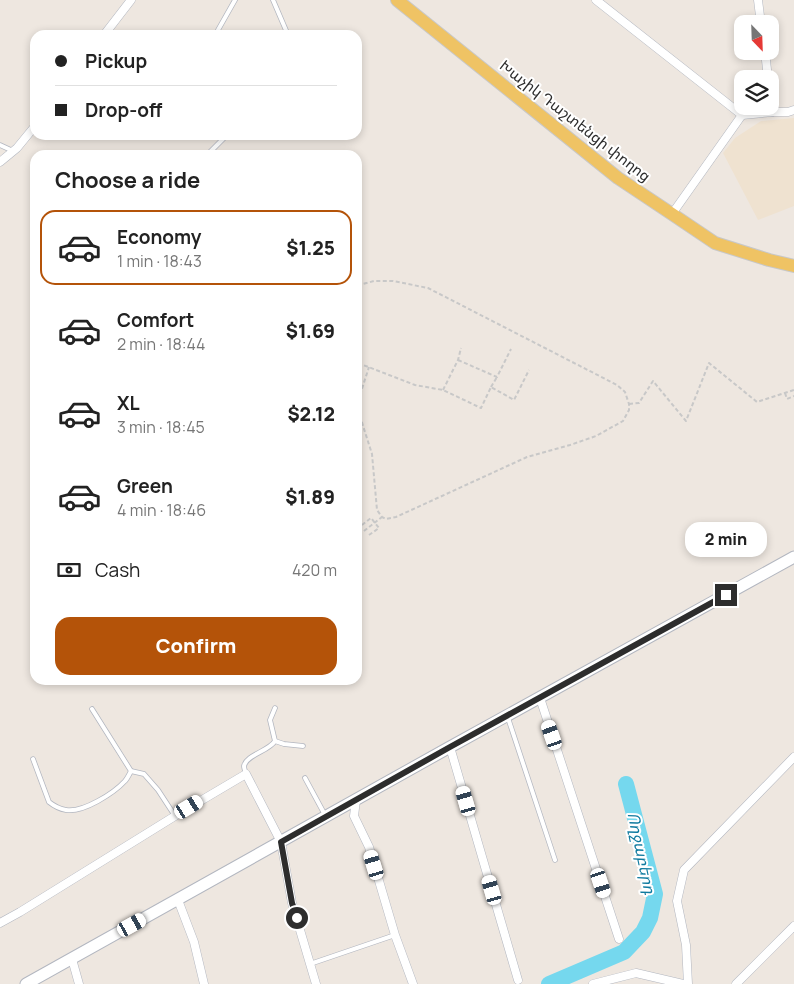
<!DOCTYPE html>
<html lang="en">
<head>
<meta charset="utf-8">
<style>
	:root { --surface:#fff; --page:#f2f2f2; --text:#222; --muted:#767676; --line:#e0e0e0; --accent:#b45309 }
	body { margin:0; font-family:Manrope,"Noto Sans Armenian",sans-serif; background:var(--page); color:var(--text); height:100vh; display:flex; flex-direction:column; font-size:19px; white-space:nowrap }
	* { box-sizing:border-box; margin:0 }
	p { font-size:16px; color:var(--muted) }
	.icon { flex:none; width:28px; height:28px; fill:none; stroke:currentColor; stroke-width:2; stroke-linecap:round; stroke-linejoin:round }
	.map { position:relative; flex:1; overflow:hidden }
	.side { position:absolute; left:30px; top:150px; width:332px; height:535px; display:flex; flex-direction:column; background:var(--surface); border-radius:15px; box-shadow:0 2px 8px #0003 }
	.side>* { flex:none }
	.hud { position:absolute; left:30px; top:30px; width:332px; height:110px; border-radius:15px; box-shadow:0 2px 8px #0003; display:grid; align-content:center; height:110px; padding:0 25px; background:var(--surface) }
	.needle { width:32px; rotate:157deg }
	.buttons { position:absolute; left:734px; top:15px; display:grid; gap:10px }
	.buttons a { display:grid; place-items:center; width:45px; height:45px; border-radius:10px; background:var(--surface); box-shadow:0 2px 8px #0003; font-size:25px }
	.end { position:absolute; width:22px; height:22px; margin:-11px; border:6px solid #2d2d2d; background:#fff; box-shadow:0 0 0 2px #fff }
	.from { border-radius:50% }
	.bubble { position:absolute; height:35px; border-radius:15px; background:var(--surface); box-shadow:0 2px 8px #0003; font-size:16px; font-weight:800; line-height:35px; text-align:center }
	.car { position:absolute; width:15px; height:30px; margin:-15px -8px; border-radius:6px; box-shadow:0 0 4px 1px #0007; background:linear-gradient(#fff 24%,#345 0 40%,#fff 0 76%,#345 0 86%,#fff 0) }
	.hud b { display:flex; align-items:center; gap:18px; height:48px; font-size:19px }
	.hud b+b { border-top:1px solid var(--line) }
	.hud i { width:12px; height:12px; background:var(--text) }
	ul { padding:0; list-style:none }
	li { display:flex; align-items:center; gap:15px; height:75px; margin:0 10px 8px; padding:0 15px; border:2px solid transparent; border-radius:15px }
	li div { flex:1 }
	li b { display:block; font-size:19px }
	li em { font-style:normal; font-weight:800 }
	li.current { border-color:var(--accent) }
	li>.icon { width:45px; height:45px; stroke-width:1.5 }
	h2 { padding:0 25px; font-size:22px; line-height:60px }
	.pay { display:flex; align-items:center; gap:12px; height:55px; padding:0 25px; font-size:19px }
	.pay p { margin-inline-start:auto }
	.cta { display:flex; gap:10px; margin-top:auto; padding:10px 25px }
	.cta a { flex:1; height:58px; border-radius:15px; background:var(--accent); color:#fff; font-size:20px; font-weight:800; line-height:58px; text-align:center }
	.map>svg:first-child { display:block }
	.education { fill:#efe2d0 }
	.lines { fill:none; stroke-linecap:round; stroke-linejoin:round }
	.river { stroke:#75d8ee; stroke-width:16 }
	.service-casing { stroke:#b3b7c0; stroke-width:5.5 }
	.minor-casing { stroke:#b3b7c0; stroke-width:9 }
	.secondary-casing { stroke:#b3b7c0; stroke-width:13 }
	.primary-casing { stroke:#c8c8c8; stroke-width:14 }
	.path { stroke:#c8c8c8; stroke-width:2; stroke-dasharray:4 2.5; stroke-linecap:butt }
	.service { stroke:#fff; stroke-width:4 }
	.minor { stroke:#fff; stroke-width:8 }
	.secondary { stroke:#fff; stroke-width:11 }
	.primary { stroke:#efc364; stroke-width:12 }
	.route { stroke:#2d2d2d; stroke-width:6 }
	.labels { text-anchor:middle; stroke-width:4; stroke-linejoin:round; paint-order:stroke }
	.street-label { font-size:15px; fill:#2d2d2d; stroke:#fff }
	.water-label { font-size:16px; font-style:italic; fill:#0f7a9f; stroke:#fff }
</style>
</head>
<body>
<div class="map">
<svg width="794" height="984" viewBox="0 0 794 984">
	<rect width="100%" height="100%" fill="#eee7e0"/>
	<polygon class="education" points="794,118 794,206 758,220 723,153 735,138 761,121"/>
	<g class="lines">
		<polyline class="river" points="549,984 624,952 643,932 650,918 655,894 626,784"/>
		<g class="service-casing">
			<g id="service">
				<polyline points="273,0 288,35"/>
				<polyline points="219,35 218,30 235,0"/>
				<polyline points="0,145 13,151"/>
				<polyline points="207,155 227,135"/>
				<polyline points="92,709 131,771 144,774 158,790 175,816"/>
				<polyline points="508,718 555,860"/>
				<polyline points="275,741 284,744 303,746"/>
				<path d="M 33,759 L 49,802 C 54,806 60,809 66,810 C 83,813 114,793 125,781 C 127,779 129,775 131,771"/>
				<path d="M 246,774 C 245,771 244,768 244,766 C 246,755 269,751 275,741 L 270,720 L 275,708"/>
				<polyline points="305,778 325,815"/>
				<polyline points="310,964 395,935"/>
			</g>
		</g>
		<g class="minor-casing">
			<g id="minor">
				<polyline points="596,0 742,115 672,214"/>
				<polyline points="758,0 761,24"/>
				<polyline points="104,35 131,0"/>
				<polyline points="765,51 768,79"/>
				<polyline points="773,112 788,112 794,110"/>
				<polyline points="742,115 773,112 770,91"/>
				<polyline points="0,162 17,148 35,126"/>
				<polyline points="540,698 619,939"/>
				<polyline points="450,747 518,980"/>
				<polyline points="356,800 354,816 369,847 395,935 413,984"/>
				<polyline points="178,900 194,942 204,984"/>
				<polyline points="0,923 20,912 175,816 246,774 281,842 292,903 316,984"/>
				<polyline points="72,959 79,984"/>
				<polyline points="593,984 636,973 683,984"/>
				<polyline points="688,984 686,945 677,901 684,870 794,757"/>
				<polyline points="736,984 794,926"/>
			</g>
		</g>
		<g class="secondary-casing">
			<polyline id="secondary" points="26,984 450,747 794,557"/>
		</g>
		<g class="primary-casing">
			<polyline id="primary" points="397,0 618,178 672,214 715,243 769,260 794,266"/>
		</g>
		<g class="path">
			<polyline points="358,287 363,284 374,281 393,281 428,288 617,385 625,392 629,404 629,410 623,421 596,436 570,445 527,457 396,517 386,519 382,517 377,510 372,454 358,410"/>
			<polyline points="458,360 497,377 511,349"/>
			<polyline points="358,363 415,385 443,390 481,408 491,387 514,400 529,370"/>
			<polyline points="491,387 497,377"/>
			<polyline points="443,390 458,360 461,348"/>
			<polyline points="785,393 787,399 794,396"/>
			<polyline points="358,401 369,367"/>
			<polyline points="629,404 639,403 653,381 686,421 709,363 757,402 794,390"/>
			<polyline points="362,525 371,518 379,528 369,535"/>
			<polyline points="364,531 382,517"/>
		</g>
		<use href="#service" class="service"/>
		<use href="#minor" class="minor"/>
		<use href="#secondary" class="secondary"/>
		<use href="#primary" class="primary"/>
	</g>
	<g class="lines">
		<polyline class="route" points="297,918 292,903 281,842 450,747 726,595"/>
	</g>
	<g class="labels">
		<g class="street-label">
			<text transform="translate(575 121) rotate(38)" y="5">Խաչիկ Դաշտենցի փողոց</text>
		</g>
		<g class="water-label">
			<text transform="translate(642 853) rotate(78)" y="6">Ողջաբերդ</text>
		</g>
	</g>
</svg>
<div class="buttons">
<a><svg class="needle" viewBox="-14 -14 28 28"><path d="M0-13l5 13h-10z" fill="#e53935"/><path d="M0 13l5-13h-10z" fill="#767676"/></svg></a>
<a><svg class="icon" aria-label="layers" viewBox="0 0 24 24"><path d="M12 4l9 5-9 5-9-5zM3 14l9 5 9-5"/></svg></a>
</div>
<i class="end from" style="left:297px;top:918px"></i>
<i class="end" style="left:726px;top:595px"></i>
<div class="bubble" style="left:685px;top:522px;width:82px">2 min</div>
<i class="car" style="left:552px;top:735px;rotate:341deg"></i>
<i class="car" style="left:466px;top:801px;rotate:344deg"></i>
<i class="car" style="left:189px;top:807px;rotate:59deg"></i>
<i class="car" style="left:374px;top:865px;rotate:343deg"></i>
<i class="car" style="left:601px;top:883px;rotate:162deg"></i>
<i class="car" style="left:492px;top:890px;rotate:344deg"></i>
<i class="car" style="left:132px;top:925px;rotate:61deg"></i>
<div class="hud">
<b><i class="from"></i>Pickup</b>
<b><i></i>Drop-off</b>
</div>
<section class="side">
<h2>Choose a ride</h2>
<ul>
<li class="current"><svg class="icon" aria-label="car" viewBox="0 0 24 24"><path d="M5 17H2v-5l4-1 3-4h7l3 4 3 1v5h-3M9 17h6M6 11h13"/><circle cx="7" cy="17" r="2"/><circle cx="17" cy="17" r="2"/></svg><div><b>Economy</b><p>1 min · 18:43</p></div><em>$1.25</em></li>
<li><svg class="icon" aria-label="car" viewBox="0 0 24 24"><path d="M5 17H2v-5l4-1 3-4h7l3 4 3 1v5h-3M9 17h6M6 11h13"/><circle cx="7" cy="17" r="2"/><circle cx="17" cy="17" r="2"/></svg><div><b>Comfort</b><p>2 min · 18:44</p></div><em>$1.69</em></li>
<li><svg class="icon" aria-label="car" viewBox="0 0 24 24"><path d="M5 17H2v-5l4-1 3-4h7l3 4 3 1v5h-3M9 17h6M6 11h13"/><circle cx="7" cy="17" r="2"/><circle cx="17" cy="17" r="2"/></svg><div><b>XL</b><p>3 min · 18:45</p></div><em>$2.12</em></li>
<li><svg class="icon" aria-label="car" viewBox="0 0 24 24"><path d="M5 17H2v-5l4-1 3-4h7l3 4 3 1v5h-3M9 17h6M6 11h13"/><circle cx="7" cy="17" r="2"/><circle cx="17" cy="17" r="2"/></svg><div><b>Green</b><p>4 min · 18:46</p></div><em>$1.89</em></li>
</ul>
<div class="pay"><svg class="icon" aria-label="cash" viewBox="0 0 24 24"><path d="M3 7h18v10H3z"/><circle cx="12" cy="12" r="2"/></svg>Cash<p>420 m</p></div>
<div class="cta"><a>Confirm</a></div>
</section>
</div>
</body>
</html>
